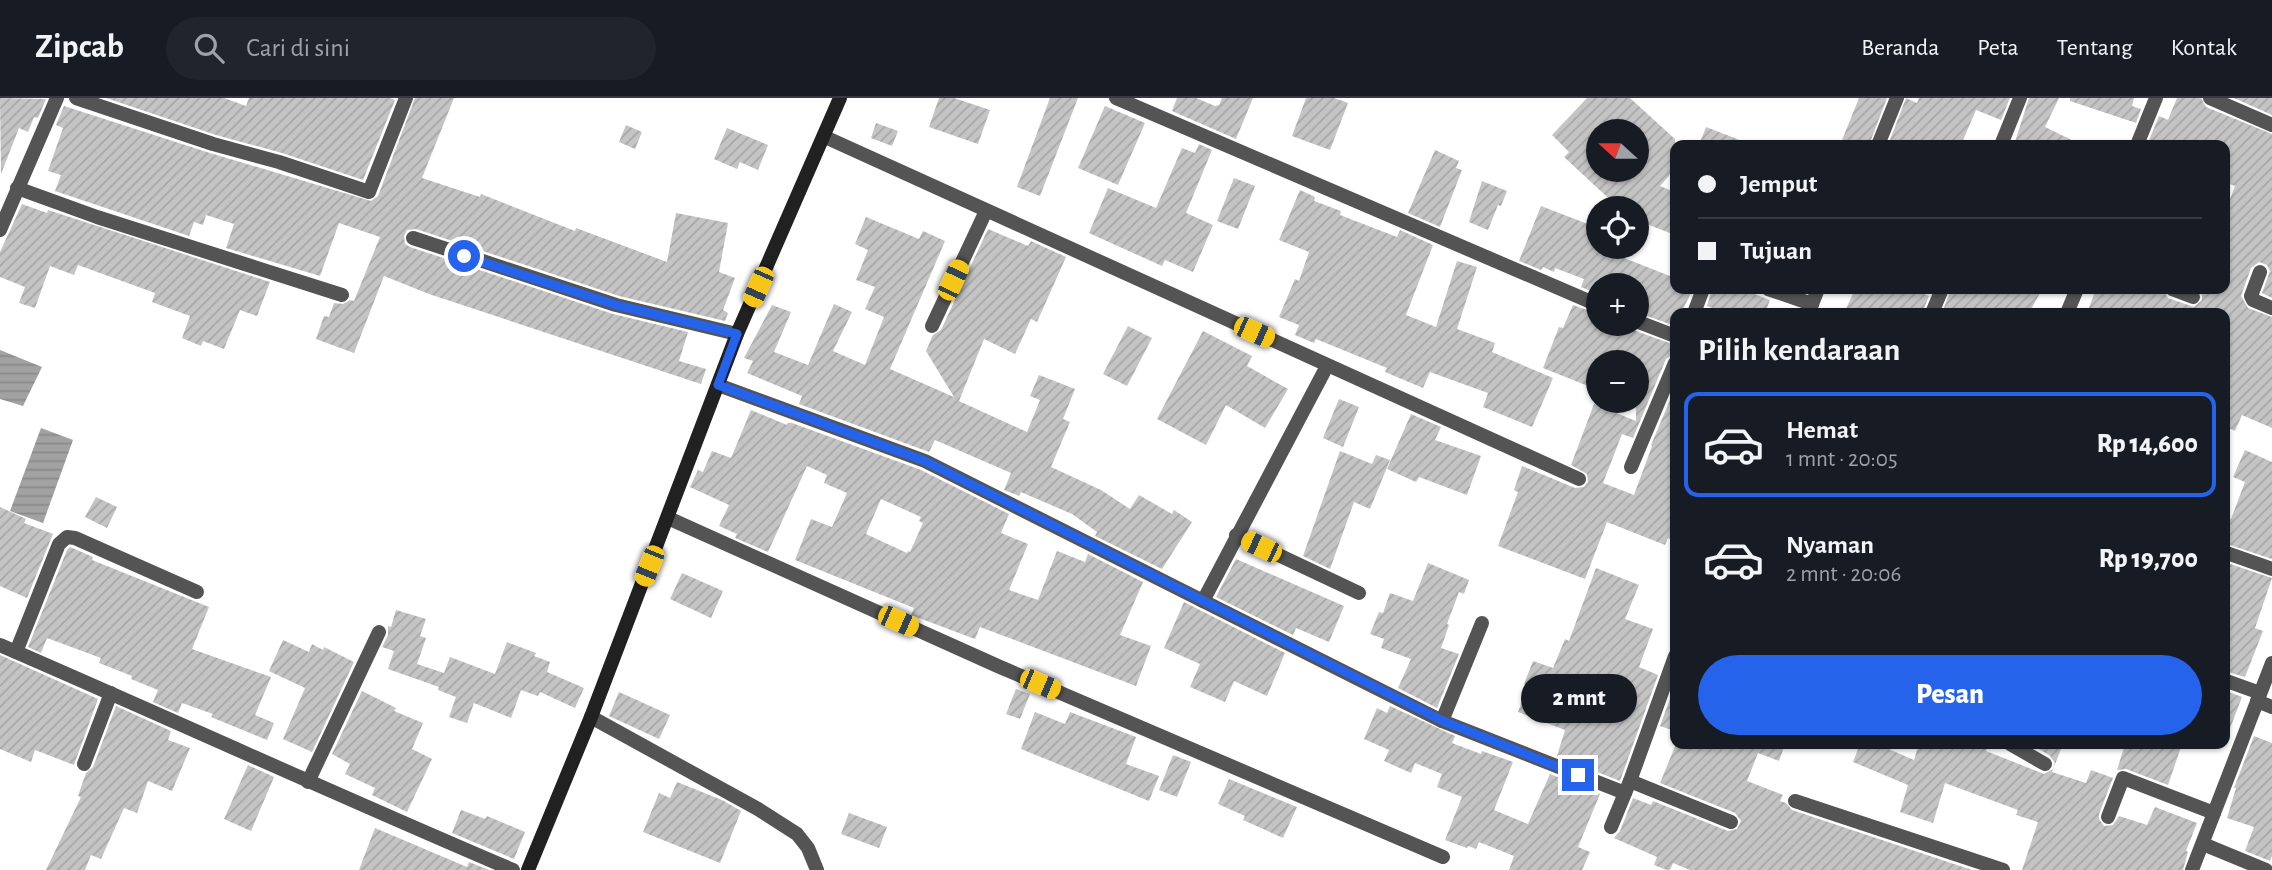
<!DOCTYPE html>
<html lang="id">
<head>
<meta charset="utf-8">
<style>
	:root { --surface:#171b24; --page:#20242c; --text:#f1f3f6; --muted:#9ea1a6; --line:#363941; --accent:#2563eb }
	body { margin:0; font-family:"Alegreya Sans",sans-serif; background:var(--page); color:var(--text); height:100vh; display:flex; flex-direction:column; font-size:26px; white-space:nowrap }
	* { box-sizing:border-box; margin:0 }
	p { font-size:23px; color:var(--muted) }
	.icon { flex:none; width:38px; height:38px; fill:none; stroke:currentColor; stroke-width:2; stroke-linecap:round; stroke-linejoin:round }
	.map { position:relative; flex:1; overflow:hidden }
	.panel { position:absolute; left:1670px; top:210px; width:560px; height:441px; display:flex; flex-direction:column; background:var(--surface); border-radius:14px; box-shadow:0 2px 5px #0004 }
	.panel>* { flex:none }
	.banner { position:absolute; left:1670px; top:42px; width:560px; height:154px; border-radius:14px; box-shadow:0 2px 5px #0004; display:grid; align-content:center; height:154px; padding:0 28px; background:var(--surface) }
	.needle { width:46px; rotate:291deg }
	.fabs { position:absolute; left:1586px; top:21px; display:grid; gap:14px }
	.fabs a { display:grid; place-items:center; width:63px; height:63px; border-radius:50%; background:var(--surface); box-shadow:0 2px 5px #0004; font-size:35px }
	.end { position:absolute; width:32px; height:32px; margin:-16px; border:9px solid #2563eb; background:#fff; box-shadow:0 0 0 4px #fff }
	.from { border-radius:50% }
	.bubble { position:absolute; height:49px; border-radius:24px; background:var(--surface); box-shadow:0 2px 5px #0004; font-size:23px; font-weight:800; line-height:49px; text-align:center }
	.car { position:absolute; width:21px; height:42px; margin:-21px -10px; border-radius:9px; box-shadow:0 0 5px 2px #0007; background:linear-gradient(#f5c518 24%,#345 0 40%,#f5c518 0 76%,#345 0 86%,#f5c518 0) }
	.banner b { display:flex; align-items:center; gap:24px; height:66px; font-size:26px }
	.banner b+b { border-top:2px solid var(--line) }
	.banner i { width:18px; height:18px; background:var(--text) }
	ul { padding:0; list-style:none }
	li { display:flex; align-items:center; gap:21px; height:105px; margin:0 14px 10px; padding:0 14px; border:4px solid transparent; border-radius:14px }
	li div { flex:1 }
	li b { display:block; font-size:26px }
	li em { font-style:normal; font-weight:800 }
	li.on { border-color:var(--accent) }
	li>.icon { width:63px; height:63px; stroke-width:1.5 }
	h2 { padding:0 28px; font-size:32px; line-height:84px }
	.action { display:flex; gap:14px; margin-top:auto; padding:14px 28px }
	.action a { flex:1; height:80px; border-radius:42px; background:var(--accent); color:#fff; font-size:28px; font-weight:800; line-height:80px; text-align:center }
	header { display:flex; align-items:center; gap:42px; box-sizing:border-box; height:98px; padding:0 35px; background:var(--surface); border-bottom:2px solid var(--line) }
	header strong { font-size:33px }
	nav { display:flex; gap:38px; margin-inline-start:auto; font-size:24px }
	.search { width:490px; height:63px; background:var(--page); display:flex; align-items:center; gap:18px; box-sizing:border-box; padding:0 24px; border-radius:38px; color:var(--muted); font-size:26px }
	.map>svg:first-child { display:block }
	.water { fill:url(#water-rules) }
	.building { fill:url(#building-hatch); fill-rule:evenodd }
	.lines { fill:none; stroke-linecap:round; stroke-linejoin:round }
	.street { stroke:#545454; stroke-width:14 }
	.secondary { stroke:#212121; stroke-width:14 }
	.route { stroke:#2563eb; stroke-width:9 }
</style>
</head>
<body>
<header>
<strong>Zipcab</strong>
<div class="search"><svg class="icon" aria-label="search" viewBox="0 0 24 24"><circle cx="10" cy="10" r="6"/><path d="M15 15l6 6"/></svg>Cari di sini</div>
<nav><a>Beranda</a><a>Peta</a><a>Tentang</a><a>Kontak</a></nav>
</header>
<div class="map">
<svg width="2272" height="772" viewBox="0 0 2272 772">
	<defs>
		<pattern id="water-rules" width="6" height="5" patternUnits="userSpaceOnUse" patternTransform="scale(1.75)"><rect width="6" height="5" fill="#a2a2a2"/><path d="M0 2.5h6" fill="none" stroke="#8a8a8a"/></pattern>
		<pattern id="building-hatch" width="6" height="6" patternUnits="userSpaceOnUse" patternTransform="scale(1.75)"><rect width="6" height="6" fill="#c4c4c4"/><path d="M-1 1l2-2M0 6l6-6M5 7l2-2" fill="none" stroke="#a7a7a7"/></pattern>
	</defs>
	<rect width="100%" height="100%" fill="#fff"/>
	<g class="water">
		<polygon points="0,252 42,269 23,308 0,301"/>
		<polygon points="41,330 73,342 43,425 10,413"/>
	</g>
	<g class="building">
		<polygon points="0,0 46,1 38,20 34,19 28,34 19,30 1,76"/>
		<polygon points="106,0 224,0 246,8 249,0 390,0 395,2 363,82 282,55 216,37"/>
		<polygon points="415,0 454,0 422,80 480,99 481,96 575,133 576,130 667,164 676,115 728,125 719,174 735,180 723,212 728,215 725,223 619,198 416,131 407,132 404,138 405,146 410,149 613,216 688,234 679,263 706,271 701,286 429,196 384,178 354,255 316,241 324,218 329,219 334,205 343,206 350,202 354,203 380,139 339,125 320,178 226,150 234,126 206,117 203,127 194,124 189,138 55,93 61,77 48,73 63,30 56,27 64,8 210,55 371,103 378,98"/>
		<polygon points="939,0 954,0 990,12 978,46 929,29"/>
		<polygon points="1050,0 1078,0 1040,98 1017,89"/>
		<polygon points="1177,0 1196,0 1215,8 1219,7 1222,0 1253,0 1236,41 1172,13"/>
		<polygon points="1306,0 1334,0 1348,5 1330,52 1292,38"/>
		<path d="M 1587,0 L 1630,0 L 1675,41 L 1675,71 L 1660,88 L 1675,94 L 1675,137 L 1636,122 L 1636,110 L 1619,110 L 1564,59 L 1569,54 L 1552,37 ZM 1598,33 L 1636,33 L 1636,72 L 1598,72 Z"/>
		<polygon points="1859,0 1887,0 1869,47 1840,47"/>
		<polygon points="1906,0 1917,5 1919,0 2010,0 2001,22 1976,12 1961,47 1888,47"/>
		<polygon points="2029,0 2059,0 2045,29 2082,47 2014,47"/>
		<polygon points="2070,0 2134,0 2132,8 2141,11 2136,25 2070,3"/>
		<polygon points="2177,0 2201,0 2206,9 2272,36 2272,200 2262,195 2270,173 2267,167 2259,164 2251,170 2241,198 2248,210 2272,219 2272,330 2242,317 2235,333 2224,328 2224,215 2087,215 2096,191 2163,191 2168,200 2194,209 2202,202 2202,197 2198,191 2224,191 2224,117 2235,88 2224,84 2224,47 2147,47 2159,18 2168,22"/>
		<polygon points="2234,0 2272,0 2272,17"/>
		<polygon points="1105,8 1145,25 1118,87 1078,70"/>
		<polygon points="876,25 898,33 892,48 871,40"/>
		<polygon points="626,27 642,34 635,51 619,44"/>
		<polygon points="1706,29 1750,46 1750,47 1699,47"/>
		<polygon points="727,30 768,47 758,72 740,64 737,71 714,61"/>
		<polygon points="1199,46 1212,52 1186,115 1213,127 1193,174 1165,162 1162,168 1089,135 1108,90 1156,110 1182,50 1195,55"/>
		<polygon points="1435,52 1459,63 1456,70 1462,72 1440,129 1408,115"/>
		<polygon points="1234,80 1255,88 1238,131 1217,123"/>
		<polygon points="1482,83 1507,93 1501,108 1498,107 1488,132 1469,124"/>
		<polygon points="1300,92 1315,99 1314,103 1341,113 1340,117 1397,139 1400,132 1433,147 1406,217 1436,229 1457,163 1477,169 1457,231 1495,245 1492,254 1553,280 1532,329 1483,309 1488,295 1430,274 1423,290 1385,274 1387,270 1316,241 1314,245 1295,237 1299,227 1279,219 1295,181 1299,183 1309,154 1279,142"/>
		<polygon points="22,106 47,115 48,112 270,184 257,218 240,212 224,251 203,243 201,248 182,240 190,218 152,204 155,195 78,167 74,177 50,168 35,210 19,205 25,189 0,179 0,154"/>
		<polygon points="1541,108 1598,130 1598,149 1611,149 1609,154 1675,180 1675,191 1693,191 1681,215 1675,215 1675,228 1636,214 1636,187 1598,187 1598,196 1581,189 1584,181 1555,170 1554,174 1543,169 1541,172 1519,163"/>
		<polygon points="866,119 919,141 923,133 945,143 890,271 954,299 926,253 933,237 941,232 988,131 1028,148 1031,143 1066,159 1037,224 1031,221 1015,256 984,241 959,303 1027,334 1040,302 1030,298 1039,277 1075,291 1063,321 1070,324 1051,369 1101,392 1130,411 1139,397 1172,416 1174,412 1192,424 1162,471 1095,438 1097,434 1072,416 1021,394 1019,398 1004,392 1011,375 935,342 929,354 799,306 802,298 747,275 753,263 744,260 772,207 791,214 774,254 808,267 834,206 852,214 833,253 865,267 884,219 865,211 875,189 856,182 868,152 855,146"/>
		<polygon points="1712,191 1741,191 1770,202 1765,215 1726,215 1707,208"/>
		<polygon points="1855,191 1911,191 1929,198 1922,215 1844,215"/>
		<polygon points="1951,191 2032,191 2040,195 2029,215 1942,215"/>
		<polygon points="1573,207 1598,216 1598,226 1627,226 1633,232 1675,247 1675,255 1666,261 1633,340 1622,336 1603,385 1634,397 1652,348 1651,347 1675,290 1675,443 1668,440 1665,447 1607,424 1585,481 1498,448 1518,394 1514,392 1522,368 1575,390 1584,389 1588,384 1587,376 1571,367 1594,306 1636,323 1636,264 1598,264 1598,292 1543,270 1559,229 1563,230"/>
		<polygon points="1128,228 1152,240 1127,288 1103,276"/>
		<polygon points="1203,233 1252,258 1247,268 1288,291 1265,330 1226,307 1206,347 1157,321"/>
		<polygon points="1339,301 1359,309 1343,349 1323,340"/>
		<path d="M 751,312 L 787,327 L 788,325 L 792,325 L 921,372 L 1009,416 L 1001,435 L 1028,446 L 1009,492 L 1038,502 L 1057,453 L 1085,464 L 1088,456 L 1143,484 L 1120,537 L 1151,548 L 1136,588 L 980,529 L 975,541 L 911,517 L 914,510 L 795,462 L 811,421 L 832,429 L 847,395 L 824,385 L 827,377 L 807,368 L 768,454 L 735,440 L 737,436 L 719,428 L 729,407 L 690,389 L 698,372 L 703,374 L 712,353 L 731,360 ZM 881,401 L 921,419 L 919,423 L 923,425 L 910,454 L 908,453 L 907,455 L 866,436 Z"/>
		<polygon points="1411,316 1441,329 1435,342 1481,358 1467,397 1419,379 1416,384 1387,371"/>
		<polygon points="2245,352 2272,364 2272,461 2224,445 2224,419 2231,421 2245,384 2233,379"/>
		<polygon points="1340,353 1372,366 1376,357 1390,362 1370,411 1354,404 1330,471 1303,458"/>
		<polygon points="96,399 117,409 107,430 85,419"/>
		<polygon points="0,409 26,421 24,425 53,436 27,500 0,488"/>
		<polygon points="70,449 93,459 92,462 209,509 192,551 271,579 255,617 274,625 267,642 211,619 213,616 182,605 178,615 153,604 158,592 131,581 132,578 99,565 101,560 47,540 41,555 28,549 67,452"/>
		<polygon points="1236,461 1344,508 1329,544 1296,530 1293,537 1216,499"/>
		<polygon points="2224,464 2272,480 2255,530 2263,533 2245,579 2224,573"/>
		<polygon points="1428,465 1469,482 1464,496 1459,494 1447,526 1449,527 1441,550 1459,556 1437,610 1398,590 1411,561 1381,550 1384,541 1370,536 1379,514 1383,515 1390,495 1413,503"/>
		<polygon points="1596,470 1639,487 1625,521 1653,531 1639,569 1658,577 1620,683 1557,658 1565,632 1518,614 1528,588 1524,586 1533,563 1553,570 1565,541 1569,543"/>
		<polygon points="682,475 723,493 711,520 670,501"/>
		<polygon points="1184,504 1285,555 1267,598 1234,583 1225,604 1190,589 1200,566 1164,550"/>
		<polygon points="396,512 426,521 420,538 426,540 417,566 444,575 450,559 495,576 507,544 536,555 534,558 550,564 547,574 584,590 575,610 540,594 538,598 521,592 511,620 474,605 467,625 449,619 456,599 438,592 439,589 388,571 394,553 382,549 388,537 388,528 391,529"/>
		<polygon points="283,542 309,554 312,546 323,552 324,549 354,564 312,654 283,641 305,590 269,573"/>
		<polygon points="0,557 98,601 74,667 35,652 31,664 0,651"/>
		<polygon points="1675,587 1675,633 1660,628"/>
		<polygon points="1016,591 1030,596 1020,621 1006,616"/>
		<polygon points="2224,592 2242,599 2226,641 2224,641"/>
		<polygon points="362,593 396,610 394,613 423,625 412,651 432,661 407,714 372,697 375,690 345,676 350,666 332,656"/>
		<polygon points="619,594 670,617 659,641 609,618"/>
		<polygon points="116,608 171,633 168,642 190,650 172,693 148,683 137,715 124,710 101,761 91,757 85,772 46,772 81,699 78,698 86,675 93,669"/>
		<polygon points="1390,608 1455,638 1452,645 1481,656 1482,653 1513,664 1494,712 1528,726 1550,676 1600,696 1578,749 1590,754 1582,772 1509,772 1514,758 1479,744 1476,751 1468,748 1467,750 1445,742 1462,699 1437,689 1442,676 1415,665 1411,675 1384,663 1389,652 1364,641 1377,610 1387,615"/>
		<polygon points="1035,614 1065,626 1070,614 1136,639 1126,666 1159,678 1149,703 1021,651"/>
		<polygon points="2254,638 2272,645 2272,758 2270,763 2245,753 2254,729 2227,720 2236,690 2234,690"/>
		<polygon points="1676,646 1785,646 1779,663 1758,655 1747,683 1783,697 1780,703 1786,705 1792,712 1972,772 1690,772 1673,765 1670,772 1667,772 1654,767 1657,759 1614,740 1620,733 1633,700 1651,707 1653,703 1728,733 1737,731 1741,723 1735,715 1660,685"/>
		<polygon points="1860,646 1877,646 1914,662 1919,646 1989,646 1986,653 2044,676 2053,671 2055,665 2050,658 2039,651 2041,646 2063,646 2052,674 2086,685 2091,672 2113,680 2099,716 2099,721 2104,728 2113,727 2119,718 2147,727 2155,709 2197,725 2186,753 2188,754 2183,772 2022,772 2038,724 2016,717 2018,712 1945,685 1933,725 1900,714 1908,687 1853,664"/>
		<polygon points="2125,646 2182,646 2168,687 2126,671 2117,672"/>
		<polygon points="1173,657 1191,664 1177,699 1159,692"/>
		<polygon points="248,667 274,679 251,733 224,721"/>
		<polygon points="1229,681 1297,709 1283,740 1243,722 1245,718 1218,706"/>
		<polygon points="677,684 722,702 741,713 720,765 643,734 659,695 670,700"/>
		<polygon points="461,712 485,721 487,718 525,734 514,761 452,735"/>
		<polygon points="849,715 887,729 879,750 841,736"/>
		<polygon points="375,730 467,769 469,764 489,772 359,772"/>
	</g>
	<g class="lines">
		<g class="street">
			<polyline points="76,0 213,46 279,64 369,94 406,0"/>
			<polyline points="1116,0 1598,207"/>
			<polyline points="2210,0 2272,27"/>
			<polyline points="825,39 1579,381"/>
			<polyline points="1878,47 1897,0"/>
			<polyline points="2001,47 2020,0"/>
			<polyline points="2137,47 2156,0"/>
			<polyline points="17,90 97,119 342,197"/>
			<polyline points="0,132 57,0"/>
			<polyline points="413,140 616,207 737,236"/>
			<polyline points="2260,174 2251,198 2253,202 2272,210"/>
			<polyline points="1768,191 1812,206"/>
			<polyline points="2172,191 2193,199"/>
			<polyline points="1809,214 1818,191"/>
			<polyline points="1694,215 1703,191"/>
			<polyline points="1932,215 1942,191"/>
			<polyline points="2067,215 2077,191"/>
			<polyline points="1636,223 1675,238"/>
			<polyline points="932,228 986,113"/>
			<polyline points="718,287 925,363 1203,503 1327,268"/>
			<polyline points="1631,369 1675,265"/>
			<polyline points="668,420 1000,569 1443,759"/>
			<polyline points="1236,437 1359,495"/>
			<polyline points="2224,454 2272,471"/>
			<polyline points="1203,503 1442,623 1625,695"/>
			<path d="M 0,547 C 171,621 341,699 513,772"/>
			<polyline points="16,554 59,446 67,439 75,440 197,494"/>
			<polyline points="2224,582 2260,595"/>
			<polyline points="2257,603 2272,609"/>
			<polyline points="591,619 758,711 797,736 808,750 817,772"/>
			<polyline points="1442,623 1482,525"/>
			<polyline points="2010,646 2045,666"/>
			<polyline points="84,666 111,595"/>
			<polyline points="1630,683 1731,724"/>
			<polyline points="308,684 379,534"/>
			<polyline points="1795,703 2003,772"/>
			<polyline points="2108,719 2123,680 2214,715"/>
			<polyline points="1611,729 1630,683 1675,558"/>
			<polyline points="2203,746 2266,772"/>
			<polyline points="2192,772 2272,565"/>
		</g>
		<polyline class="secondary" points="528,772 591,619 737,236 840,0"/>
	</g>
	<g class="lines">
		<polyline class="route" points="464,158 616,207 737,236 718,287 925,363 1443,623 1578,677"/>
	</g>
</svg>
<div class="fabs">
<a><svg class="needle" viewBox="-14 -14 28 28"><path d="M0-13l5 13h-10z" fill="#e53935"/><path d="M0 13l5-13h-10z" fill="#9ea1a6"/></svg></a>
<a><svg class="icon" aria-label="locate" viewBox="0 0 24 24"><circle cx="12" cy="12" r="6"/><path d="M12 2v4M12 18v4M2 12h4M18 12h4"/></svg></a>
<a>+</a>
<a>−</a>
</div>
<i class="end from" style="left:464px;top:158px"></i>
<i class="end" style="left:1578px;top:677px"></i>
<div class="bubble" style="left:1521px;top:576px;width:116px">2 mnt</div>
<i class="car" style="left:953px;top:182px;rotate:25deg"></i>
<i class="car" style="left:758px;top:189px;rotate:204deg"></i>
<i class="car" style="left:1254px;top:234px;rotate:114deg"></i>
<i class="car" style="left:1261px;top:449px;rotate:295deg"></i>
<i class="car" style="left:649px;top:468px;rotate:202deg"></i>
<i class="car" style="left:898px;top:523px;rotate:114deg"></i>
<i class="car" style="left:1040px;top:586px;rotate:113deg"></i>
<div class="banner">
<b><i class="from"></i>Jemput</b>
<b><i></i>Tujuan</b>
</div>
<section class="panel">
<h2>Pilih kendaraan</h2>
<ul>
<li class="on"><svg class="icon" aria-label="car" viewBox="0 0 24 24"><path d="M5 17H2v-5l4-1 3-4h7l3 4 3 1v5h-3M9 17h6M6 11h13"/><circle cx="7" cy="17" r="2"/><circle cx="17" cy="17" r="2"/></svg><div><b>Hemat</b><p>1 mnt · 20:05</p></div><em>Rp 14,600</em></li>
<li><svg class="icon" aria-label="car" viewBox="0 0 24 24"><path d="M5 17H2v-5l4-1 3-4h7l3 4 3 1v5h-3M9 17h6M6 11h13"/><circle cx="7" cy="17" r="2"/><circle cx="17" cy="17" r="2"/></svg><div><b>Nyaman</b><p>2 mnt · 20:06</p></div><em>Rp 19,700</em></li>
</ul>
<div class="action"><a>Pesan</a></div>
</section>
</div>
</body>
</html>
